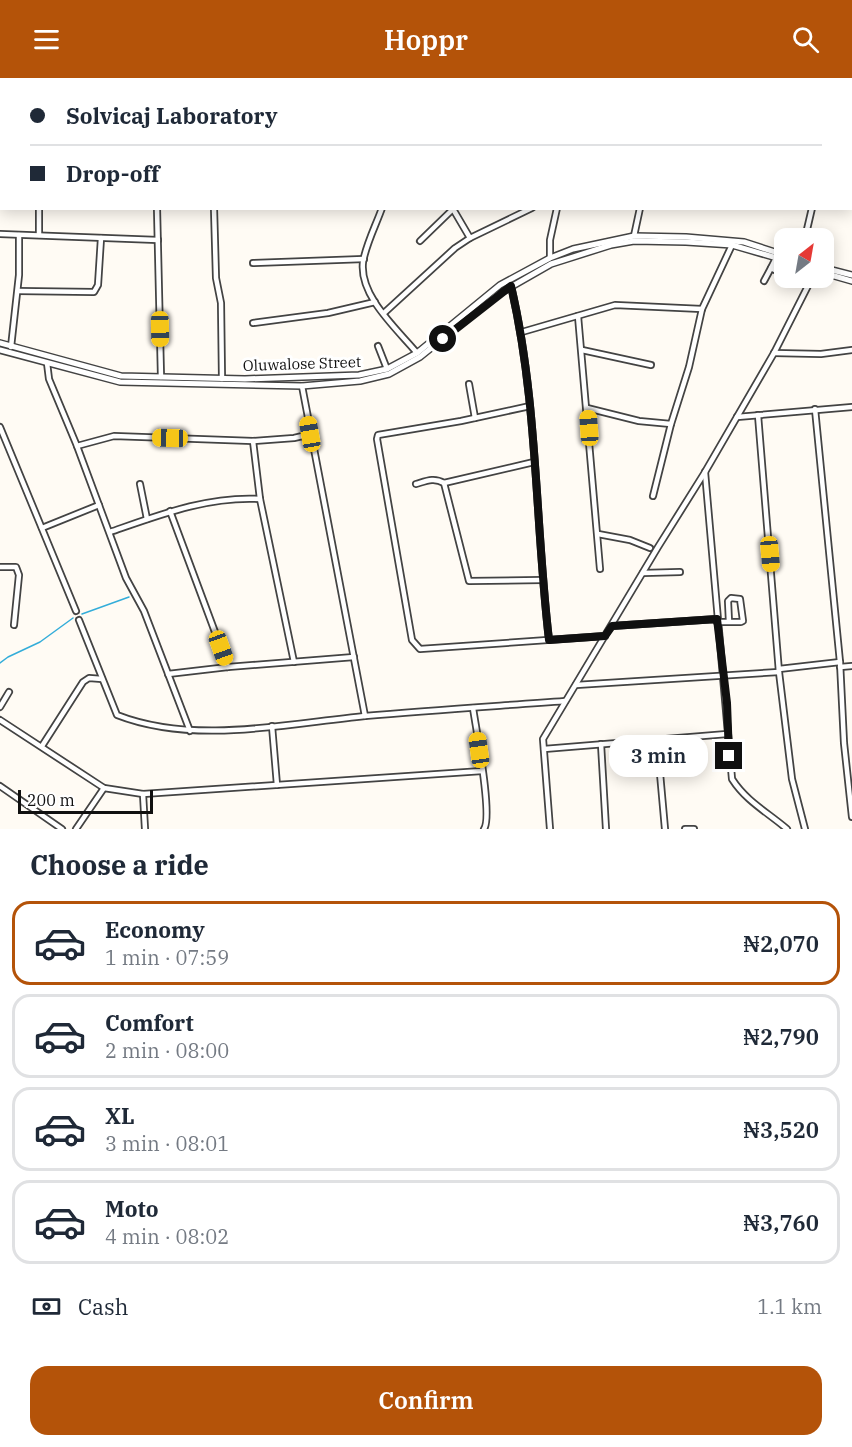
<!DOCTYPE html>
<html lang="en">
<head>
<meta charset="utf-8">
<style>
	:root { --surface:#fff; --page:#f6f6f7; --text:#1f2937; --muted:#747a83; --line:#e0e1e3; --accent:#b45309 }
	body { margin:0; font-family:"IBM Plex Serif",serif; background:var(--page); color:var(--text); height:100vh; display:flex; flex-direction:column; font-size:22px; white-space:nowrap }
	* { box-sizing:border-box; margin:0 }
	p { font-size:20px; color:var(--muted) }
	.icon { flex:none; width:33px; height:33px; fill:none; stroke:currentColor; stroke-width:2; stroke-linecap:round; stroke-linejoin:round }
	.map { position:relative; height:751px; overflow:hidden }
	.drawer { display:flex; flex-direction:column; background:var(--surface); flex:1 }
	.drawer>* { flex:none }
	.top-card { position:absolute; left:0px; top:0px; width:852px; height:132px; box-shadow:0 3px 15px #0003; display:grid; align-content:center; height:132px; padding:0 30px; background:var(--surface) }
	.needle { width:39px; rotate:31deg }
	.buttons { position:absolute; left:774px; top:150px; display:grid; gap:12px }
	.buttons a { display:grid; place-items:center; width:60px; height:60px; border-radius:12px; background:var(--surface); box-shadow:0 3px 15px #0003; font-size:30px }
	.scale { position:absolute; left:18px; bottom:15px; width:135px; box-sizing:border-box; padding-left:6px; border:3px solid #101010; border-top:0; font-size:16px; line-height:21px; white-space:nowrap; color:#101010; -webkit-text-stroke:4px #fff; paint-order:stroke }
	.end { position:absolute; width:27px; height:27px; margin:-14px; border:8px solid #101010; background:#fff; box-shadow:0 0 0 3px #fff }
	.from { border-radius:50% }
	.bubble { position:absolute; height:42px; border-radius:18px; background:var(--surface); box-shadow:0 3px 15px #0003; font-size:20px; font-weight:600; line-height:42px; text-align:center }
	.car { position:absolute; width:18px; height:36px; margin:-18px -9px; border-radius:8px; box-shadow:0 0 4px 2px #0007; background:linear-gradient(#f5c518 24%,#345 0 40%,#f5c518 0 76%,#345 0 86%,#f5c518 0) }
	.top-card b { display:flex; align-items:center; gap:21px; height:57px; font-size:22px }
	.top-card b+b { border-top:2px solid var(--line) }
	.top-card i { width:15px; height:15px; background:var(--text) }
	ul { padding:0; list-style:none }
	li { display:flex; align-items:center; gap:18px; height:84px; margin:0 12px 9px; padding:0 18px; border:3px solid var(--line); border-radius:18px }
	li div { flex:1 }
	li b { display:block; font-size:22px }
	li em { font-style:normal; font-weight:600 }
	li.selected { border-color:var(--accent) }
	li>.icon { width:54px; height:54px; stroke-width:1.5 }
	h2 { padding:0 30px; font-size:27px; line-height:72px }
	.pay { display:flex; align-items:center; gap:15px; height:66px; padding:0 30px; font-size:22px }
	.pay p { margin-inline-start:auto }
	.primary-button { display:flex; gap:12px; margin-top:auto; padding:12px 30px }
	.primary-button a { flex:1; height:69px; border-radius:18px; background:var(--accent); color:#fff; font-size:24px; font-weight:600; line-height:69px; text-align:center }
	header { display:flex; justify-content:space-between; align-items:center; height:78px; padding:0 30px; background:var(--accent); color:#fff; font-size:27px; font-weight:600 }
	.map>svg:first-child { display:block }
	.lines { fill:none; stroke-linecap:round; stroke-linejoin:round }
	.stream { stroke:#34add9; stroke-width:1.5 }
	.minor-casing { stroke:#434343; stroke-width:8 }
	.tertiary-casing { stroke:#434343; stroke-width:8 }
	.minor { stroke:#fff; stroke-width:4.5 }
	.tertiary { stroke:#fff; stroke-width:5 }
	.route { stroke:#101010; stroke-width:8 }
	.labels { text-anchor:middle; stroke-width:6; stroke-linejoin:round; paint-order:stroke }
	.street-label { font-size:15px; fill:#101010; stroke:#fff }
</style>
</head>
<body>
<header><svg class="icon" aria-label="menu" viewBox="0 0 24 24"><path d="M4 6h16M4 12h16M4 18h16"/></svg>Hoppr<svg class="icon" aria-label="search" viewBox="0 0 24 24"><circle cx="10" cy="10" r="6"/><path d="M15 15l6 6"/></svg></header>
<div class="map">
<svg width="852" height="751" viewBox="0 0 852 751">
	<rect width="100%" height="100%" fill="#fffbf4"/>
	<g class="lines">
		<g class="stream">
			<polyline points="82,536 129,519"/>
			<polyline points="0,585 8,579 40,564 73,540"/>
		</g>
		<g class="minor-casing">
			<g id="minor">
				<polyline points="155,2 155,0"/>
				<polyline points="416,2 416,0"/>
				<polyline points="476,2 476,0"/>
				<polyline points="534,2 534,0"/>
				<polyline points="592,2 592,0"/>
				<polyline points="671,2 672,0"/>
				<polyline points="850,25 852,25"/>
				<polyline points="0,45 2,45"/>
				<polyline points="0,101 2,101"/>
				<polyline points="157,130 161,299"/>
				<polyline points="214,130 216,200 221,225 222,301"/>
				<path d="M 382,130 C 376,147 366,166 363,184 C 359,218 397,251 417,275"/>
				<polyline points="453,131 470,160"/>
				<polyline points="0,156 158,162"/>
				<polyline points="39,157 39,130"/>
				<polyline points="634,158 640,130"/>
				<polyline points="805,160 812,130"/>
				<polyline points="420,163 453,131"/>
				<polyline points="550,180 550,162 557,130"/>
				<polyline points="776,180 771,190 784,197"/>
				<polyline points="253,185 364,181"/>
				<polyline points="790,200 793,201"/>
				<polyline points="764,203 771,190"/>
				<path d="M 511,208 C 538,324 535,444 549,562"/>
				<polyline points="18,213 94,214 98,207 101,160"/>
				<polyline points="384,235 455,170 470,160 532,130"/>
				<polyline points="578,238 600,491"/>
				<polyline points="253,245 328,235 375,224"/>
				<polyline points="522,254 615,227 702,231"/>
				<polyline points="378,268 387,291"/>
				<polyline points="11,269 19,197 19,157"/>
				<polyline points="582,272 651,287"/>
				<polyline points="774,275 821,276 852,272"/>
				<polyline points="47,285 49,301 77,368 126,500 144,533 190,653"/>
				<polyline points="469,306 475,340"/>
				<polyline points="302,308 365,638"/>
				<polyline points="530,328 461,343 378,357 377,361 412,562 420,571 605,558"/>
				<polyline points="587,330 639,343 671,346"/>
				<polyline points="815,331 840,584 844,665 852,739"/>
				<polyline points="758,337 779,594 792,701 805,751"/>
				<polyline points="737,339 852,329"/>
				<polyline points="0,349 76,533"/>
				<polyline points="253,363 260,421 294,584"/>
				<polyline points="77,368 114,358 253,363 294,360 311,356"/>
				<path d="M 705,394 L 732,701 C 746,723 767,734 787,751"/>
				<polyline points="444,405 469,503 542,502"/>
				<polyline points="140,406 147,441"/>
				<path d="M 416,406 C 426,403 434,399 444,405 L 534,384"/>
				<polyline points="653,418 671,346 689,289 702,231 732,167"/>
				<polyline points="170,433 228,589"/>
				<polyline points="42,450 99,427"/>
				<path d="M 110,454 C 159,437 208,418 260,421"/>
				<polyline points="598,456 630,462 650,470"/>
				<polyline points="0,489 16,489 19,497 14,547"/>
				<polyline points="643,495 680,494"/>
				<path d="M 79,542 L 117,637 C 194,667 285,646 365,638 C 432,632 498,628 565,623"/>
				<polyline points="717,544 741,544 743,543 740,521 731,520 728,523 729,544"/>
				<polyline points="612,548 717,541"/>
				<polyline points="840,589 852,588"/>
				<polyline points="779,591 840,584"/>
				<polyline points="168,596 228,589 354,579"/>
				<polyline points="576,607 779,594"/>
				<polyline points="0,629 9,614"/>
				<path d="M 473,630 C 476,651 493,738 484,751"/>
				<polyline points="0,642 104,710 143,716 482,693"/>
				<polyline points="272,648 277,707"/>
				<polyline points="657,662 665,751"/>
				<polyline points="601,666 606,751"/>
				<polyline points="42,668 83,604 89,600 102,601"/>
				<polyline points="544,671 727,656"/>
				<polyline points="0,708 62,751"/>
				<polyline points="143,716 145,751"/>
				<polyline points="76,751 104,710"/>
				<polyline points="550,751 543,661 658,469 705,394 774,275 812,200"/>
				<polyline points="685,751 694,751"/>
			</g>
		</g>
		<g class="tertiary-casing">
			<g id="tertiary">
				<polyline points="824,190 852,197"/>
				<polyline points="824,195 852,203"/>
				<polyline points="0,265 121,298 245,301 359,297 387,291 417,275 500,207 550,180 573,171 634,158 686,159 744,164 784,177"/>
				<polyline points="0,272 120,304 302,308 360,303 389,296 420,279 497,217 551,186 611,167 634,163 686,164 732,167 784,182"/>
			</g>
		</g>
		<use href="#minor" class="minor"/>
		<use href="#tertiary" class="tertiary"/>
	</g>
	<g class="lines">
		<path class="route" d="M 443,261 L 511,208 C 538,324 535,444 549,562 L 605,558 L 612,548 L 717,541 L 727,625 L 729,678"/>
	</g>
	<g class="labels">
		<g class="street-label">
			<text transform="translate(302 286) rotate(-2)" y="5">Oluwalose Street</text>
		</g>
	</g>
</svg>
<div class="buttons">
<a><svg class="needle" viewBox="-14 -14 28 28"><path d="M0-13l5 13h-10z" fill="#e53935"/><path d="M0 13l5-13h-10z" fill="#747a83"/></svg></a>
</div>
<div class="scale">200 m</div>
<i class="end from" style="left:443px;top:261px"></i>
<i class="end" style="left:729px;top:678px"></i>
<div class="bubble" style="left:609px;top:657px;width:99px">3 min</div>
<i class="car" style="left:160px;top:251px;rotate:179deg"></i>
<i class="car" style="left:589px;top:350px;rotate:356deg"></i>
<i class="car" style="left:310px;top:356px;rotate:350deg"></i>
<i class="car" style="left:170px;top:360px;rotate:271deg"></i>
<i class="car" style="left:770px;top:476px;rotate:175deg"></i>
<i class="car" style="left:221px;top:570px;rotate:160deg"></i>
<i class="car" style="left:479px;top:672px;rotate:352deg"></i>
<div class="top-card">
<b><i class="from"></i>Solvicaj Laboratory</b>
<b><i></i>Drop-off</b>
</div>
</div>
<section class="drawer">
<h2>Choose a ride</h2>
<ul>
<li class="selected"><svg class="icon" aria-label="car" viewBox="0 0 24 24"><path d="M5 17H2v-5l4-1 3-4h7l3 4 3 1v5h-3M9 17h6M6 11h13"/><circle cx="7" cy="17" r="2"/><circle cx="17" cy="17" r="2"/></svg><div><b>Economy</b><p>1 min · 07:59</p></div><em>₦2,070</em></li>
<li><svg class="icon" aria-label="car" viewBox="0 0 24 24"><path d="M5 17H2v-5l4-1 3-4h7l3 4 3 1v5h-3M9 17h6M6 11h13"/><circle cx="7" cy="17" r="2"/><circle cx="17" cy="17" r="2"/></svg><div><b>Comfort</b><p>2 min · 08:00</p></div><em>₦2,790</em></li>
<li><svg class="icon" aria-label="car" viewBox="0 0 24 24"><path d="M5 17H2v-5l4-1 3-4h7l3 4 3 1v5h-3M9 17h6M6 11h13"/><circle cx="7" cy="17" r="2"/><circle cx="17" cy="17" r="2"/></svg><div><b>XL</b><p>3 min · 08:01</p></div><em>₦3,520</em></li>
<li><svg class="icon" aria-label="car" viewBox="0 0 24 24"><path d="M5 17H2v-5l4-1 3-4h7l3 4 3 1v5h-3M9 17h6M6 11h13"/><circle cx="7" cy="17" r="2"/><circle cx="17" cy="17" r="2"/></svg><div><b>Moto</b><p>4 min · 08:02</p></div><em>₦3,760</em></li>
</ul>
<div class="pay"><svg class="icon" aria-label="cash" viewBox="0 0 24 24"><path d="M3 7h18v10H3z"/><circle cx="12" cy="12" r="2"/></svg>Cash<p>1.1 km</p></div>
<div class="primary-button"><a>Confirm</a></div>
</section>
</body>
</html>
